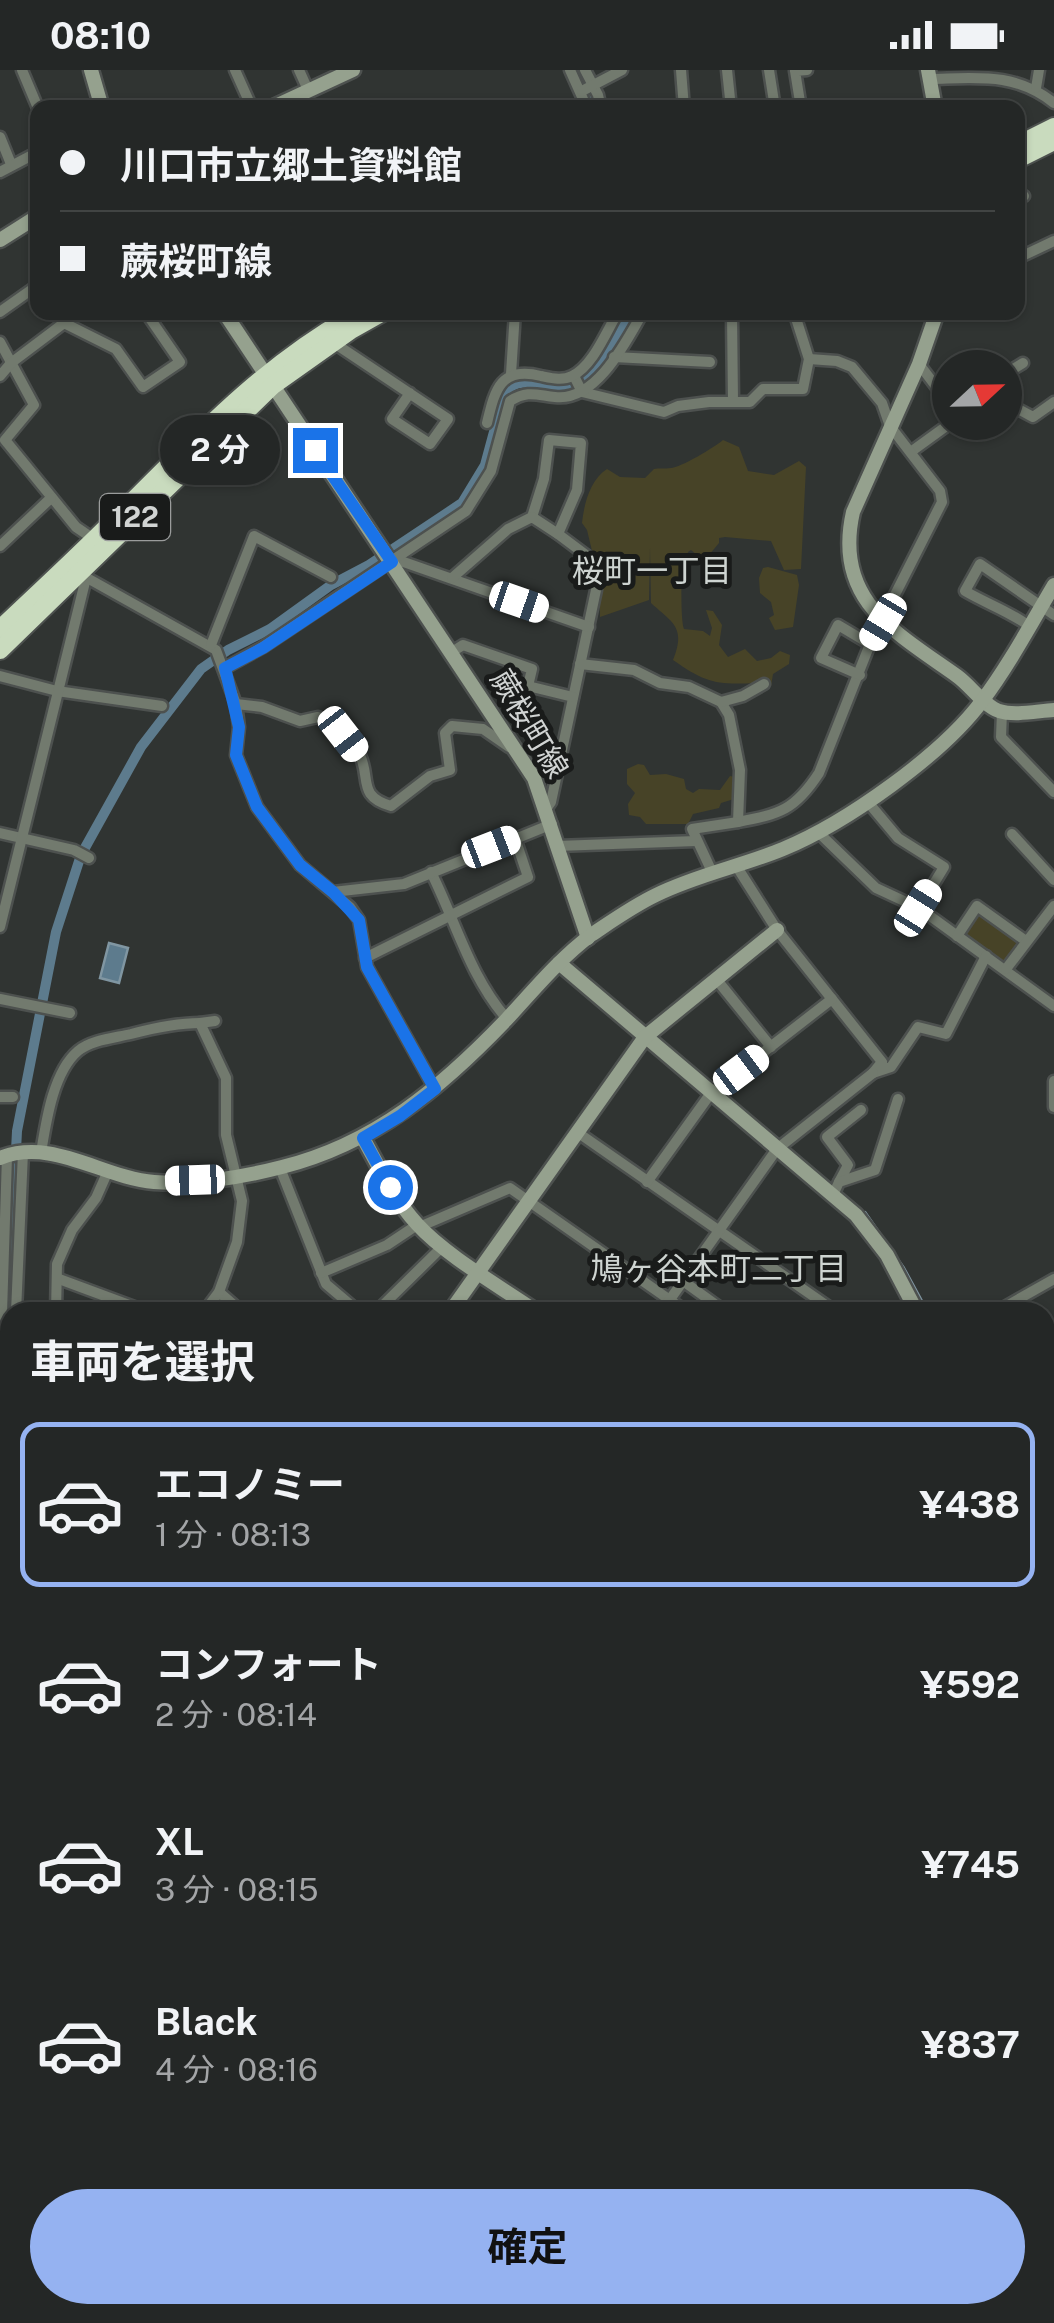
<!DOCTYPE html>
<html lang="ja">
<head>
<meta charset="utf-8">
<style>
	:root { --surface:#242726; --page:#303332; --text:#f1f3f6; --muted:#a3a5a7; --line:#414443; --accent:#95b2f1 }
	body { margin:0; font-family:"Public Sans","Noto Sans JP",sans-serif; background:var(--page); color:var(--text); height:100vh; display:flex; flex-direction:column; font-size:38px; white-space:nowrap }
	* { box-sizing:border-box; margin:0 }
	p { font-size:32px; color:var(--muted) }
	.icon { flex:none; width:55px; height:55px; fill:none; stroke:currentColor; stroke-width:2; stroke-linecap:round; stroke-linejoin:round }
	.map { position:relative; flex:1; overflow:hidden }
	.panel { position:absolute; left:0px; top:1232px; width:1055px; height:1022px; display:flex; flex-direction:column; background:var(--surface); border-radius:30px 30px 0 0; box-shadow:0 2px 8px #0004,0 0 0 2px var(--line) }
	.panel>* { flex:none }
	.guide { position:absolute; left:30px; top:30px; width:995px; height:220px; border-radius:20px; box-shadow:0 2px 8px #0004,0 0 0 2px var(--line); display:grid; align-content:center; height:220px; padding:0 30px; background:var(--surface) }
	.needle { width:65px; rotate:68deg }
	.tools { position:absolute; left:932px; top:280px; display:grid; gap:20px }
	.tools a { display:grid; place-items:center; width:90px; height:90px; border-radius:50%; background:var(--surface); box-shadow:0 2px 8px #0004,0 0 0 2px var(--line); font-size:50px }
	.end { position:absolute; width:45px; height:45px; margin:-22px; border:12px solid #1a73e8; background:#fff; box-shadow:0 0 0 5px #fff }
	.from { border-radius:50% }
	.bubble { position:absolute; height:70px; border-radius:35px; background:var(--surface); box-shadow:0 2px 8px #0004,0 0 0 2px var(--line); font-size:32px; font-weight:700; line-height:70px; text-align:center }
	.car { position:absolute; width:30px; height:60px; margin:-30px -15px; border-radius:12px; box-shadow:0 0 8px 2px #0007; background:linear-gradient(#fff 24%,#345 0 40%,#fff 0 76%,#345 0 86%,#fff 0) }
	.guide b { display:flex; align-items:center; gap:35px; height:95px; font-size:38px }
	.guide b+b { border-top:2px solid var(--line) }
	.guide i { width:25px; height:25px; background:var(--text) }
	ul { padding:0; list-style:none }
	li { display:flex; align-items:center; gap:30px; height:165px; margin:0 20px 15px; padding:0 10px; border:5px solid transparent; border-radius:20px }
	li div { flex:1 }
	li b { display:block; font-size:38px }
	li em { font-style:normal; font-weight:700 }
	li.selected { border-color:var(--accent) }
	li>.icon { width:90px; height:90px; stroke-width:1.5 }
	h2 { padding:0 30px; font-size:45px; line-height:120px }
	.action { display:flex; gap:20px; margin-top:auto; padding:20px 30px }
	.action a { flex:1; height:115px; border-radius:60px; background:var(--accent); color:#111; font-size:40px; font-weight:700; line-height:115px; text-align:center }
	.status { display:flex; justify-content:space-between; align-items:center; height:70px; padding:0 50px; background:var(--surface); direction:ltr }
	.status svg { height:28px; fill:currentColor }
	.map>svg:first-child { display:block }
	.green { fill:#474327 }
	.water { fill:#5d7b8d; stroke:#8096a2; stroke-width:2.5 }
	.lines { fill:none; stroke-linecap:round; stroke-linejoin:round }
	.stream { stroke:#8096a2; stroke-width:2.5 }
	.canal { stroke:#5d7b8d; stroke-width:10 }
	.river { stroke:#5d7b8d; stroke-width:18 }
	.street-casing { stroke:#4d514f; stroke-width:15 }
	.secondary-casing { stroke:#4d514f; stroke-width:19 }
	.highway-casing { stroke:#4d514f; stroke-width:22 }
	.street { stroke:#727a6e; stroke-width:10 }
	.secondary { stroke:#95a18e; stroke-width:14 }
	.highway { stroke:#c9dbbe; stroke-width:18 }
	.route { stroke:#1a73e8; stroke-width:12 }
	.labels { text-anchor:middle; stroke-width:10; stroke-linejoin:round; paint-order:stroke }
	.shield { fill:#191b1a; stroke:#9a9c9c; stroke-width:2.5 }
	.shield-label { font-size:28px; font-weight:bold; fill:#d1d4d3 }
	.street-label { font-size:30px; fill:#d1d4d3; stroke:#191b1a }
	.neighbourhood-label { font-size:32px; fill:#ced4d1; stroke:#191b1a }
</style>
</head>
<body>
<div class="status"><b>08:10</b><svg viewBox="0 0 49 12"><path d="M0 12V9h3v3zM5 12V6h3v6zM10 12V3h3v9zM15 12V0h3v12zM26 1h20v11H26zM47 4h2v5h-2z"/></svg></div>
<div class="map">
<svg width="1054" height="2253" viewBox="0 0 1054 2253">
	<rect width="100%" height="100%" fill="#303432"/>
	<g class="green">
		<path d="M 723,370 L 739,377 L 748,401 L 774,405 L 799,391 L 806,397 L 801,499 L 784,500 L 771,471 L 725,467 L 719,468 L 719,473 L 704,491 L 691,480 L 688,482 C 687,491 683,498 682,508 C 681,516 681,553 684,559 L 703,561 L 710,566 L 712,558 L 706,540 L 713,541 L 722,555 L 719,575 L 728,587 L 745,579 L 757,591 L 771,588 L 780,581 L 790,585 L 789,594 L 773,604 L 771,616 L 762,619 L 756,613 C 716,615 706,613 673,590 C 686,557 673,553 651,533 L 650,478 L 649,530 L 600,547 L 599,488 L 593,485 L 587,460 L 582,453 C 584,434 590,410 607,399 L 620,407 L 645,408 L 654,399 C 659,398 665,399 671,398 C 680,398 715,377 723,370 Z"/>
		<polygon points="768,497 797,505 799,515 793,557 775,560 769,548 774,545 771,532 760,523 759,508 763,498"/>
		<polygon points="638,694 644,695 650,705 666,704 684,709 686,719 693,723 699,719 720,720 730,706 735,707 734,729 721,733 719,738 693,744 688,754 646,754 640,747 629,745 628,734 635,723 627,714 627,699"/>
		<polygon points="981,841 1021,873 1008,892 1004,893 966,866 964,860 976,842"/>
	</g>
	<polygon class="water" points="109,873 128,878 119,913 100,908"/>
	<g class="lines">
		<g class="stream">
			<polyline points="865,1142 904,1198 928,1242"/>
			<polyline points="1045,1395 1054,1408"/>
			<polyline points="1051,1434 1054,1416"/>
			<polyline points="1051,1487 1054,1499"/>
		</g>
		<g class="canal">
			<polyline points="577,0 594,38"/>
			<path d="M 10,1381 L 9,1218 L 17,1061 L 56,862 L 81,785 L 141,677 L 201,599 L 228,580 L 270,559 L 331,515 L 369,495 L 462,433 L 485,395 L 505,321 C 525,302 543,322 565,318 C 595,312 616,266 632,242"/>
			<polyline points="409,2245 410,2253"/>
		</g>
		<g class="river">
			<polyline points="1045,1820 1054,1808"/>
			<polyline points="1045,1983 1054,1984"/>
			<polyline points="320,2253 335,2245"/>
		</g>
		<g class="street-casing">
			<g id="street">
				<polyline points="22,0 38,38"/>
				<polyline points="235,0 252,38"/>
				<polyline points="299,0 308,20"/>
				<polyline points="570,0 587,38"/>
				<polyline points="585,0 598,25 601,38"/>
				<polyline points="681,0 684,38"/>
				<polyline points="727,0 731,38"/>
				<polyline points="769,0 775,38"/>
				<path d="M 930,9 C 977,8 1015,2 1054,33"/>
				<polyline points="1036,18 1039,0"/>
				<polyline points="582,21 622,0"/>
				<polyline points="801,38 795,1 807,0"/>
				<polyline points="0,67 11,94"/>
				<polyline points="0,102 38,82"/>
				<polyline points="1018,128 1024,126"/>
				<polyline points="1018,188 1054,171"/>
				<polyline points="0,242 38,215"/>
				<polyline points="732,245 733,331"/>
				<polyline points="0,272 34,335 5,370 76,457 95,470"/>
				<polyline points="334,273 448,349 430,374 392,349 410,323"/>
				<polyline points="614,287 710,292"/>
				<polyline points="919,294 950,335"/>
				<polyline points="511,304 515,242"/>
				<polyline points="1005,304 1023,293"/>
				<polyline points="0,306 11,293 64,253 116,279 143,317 180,292 149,247 157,242"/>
				<polyline points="574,306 582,322 664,342 678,336 709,332 750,332 763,319 803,319 809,289 794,242"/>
				<polyline points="1005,332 1033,347 1054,332"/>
				<path d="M 487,353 C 495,320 500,296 541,306 C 551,308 562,311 572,306 C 593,296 606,262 618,242"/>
				<polyline points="912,381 952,352"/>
				<polyline points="532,447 544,409 549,370 581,373 577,420 558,464 594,491 596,520 551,732 546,739"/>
				<polyline points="0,476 51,428"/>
				<polyline points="395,489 589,557"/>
				<polyline points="80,504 216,580 236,634 239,657 236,685 257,737 300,795 350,837 359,850 367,897 435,1019"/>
				<polyline points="452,508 508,459 532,447 558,464"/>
				<path d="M 1029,556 C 1009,541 987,534 965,521 L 980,494 L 1054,545"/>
				<polyline points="211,575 254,466 331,507"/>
				<polyline points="452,582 463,575 532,599 528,616 573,627"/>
				<path d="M 580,594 L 634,600 L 660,613 L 689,617 L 721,632 L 729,645 L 740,700 L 738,752 C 780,744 795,740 819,703 L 870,574 L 942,432 L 940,421 L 890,356 L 882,333 L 852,297 L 837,291 L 809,289"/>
				<path d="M 225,598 L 263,577 L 466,441 L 491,401 L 510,331 C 528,320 536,325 555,327 C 596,332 626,272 643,242"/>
				<polyline points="860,605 821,588 838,555 870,574"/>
				<polyline points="0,606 57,621 162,636"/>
				<polyline points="721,632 743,626 764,614"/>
				<path d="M 236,634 L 262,637 L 300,651 L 318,647 C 335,655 351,669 360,685 C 371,709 357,726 391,736 L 430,706 L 450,700 L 445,663 L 452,656 L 483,659 L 509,677"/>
				<polyline points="1002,642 1001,667 1054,722"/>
				<polyline points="867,731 898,768 944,797 919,838"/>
				<polyline points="0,763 74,780 89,788"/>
				<polyline points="819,763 876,818 919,838 1054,936"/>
				<polyline points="1012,764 1054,810"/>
				<polyline points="557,776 696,771"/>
				<polyline points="737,797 777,860 882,992 873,1003 891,997 918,957 946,964 986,886"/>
				<path d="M 431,802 C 456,852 470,907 507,949"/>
				<polyline points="713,804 692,759 738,752"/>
				<polyline points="333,822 404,814 552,754"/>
				<polyline points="0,857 86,508"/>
				<polyline points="957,866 977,836 1026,871"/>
				<polyline points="365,888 528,807 515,768"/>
				<polyline points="1006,899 1054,836"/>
				<polyline points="717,910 771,977"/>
				<polyline points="0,929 70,943"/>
				<polyline points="1054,1011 1054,1037"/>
				<polyline points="0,1027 13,1027"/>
				<polyline points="577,1062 836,1242"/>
				<path d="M 41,1083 C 46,1052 53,1002 78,981 C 91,970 114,968 131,964 C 154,958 176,953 200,953"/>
				<polyline points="7,1086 1,1274 7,1484 10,1500"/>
				<polyline points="280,1098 326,1214 359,1242"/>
				<polyline points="647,1112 711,1023 832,929"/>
				<polyline points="839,1112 848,1095 827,1067 861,1040"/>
				<polyline points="833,1125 839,1112 875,1100 898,1029"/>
				<polyline points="419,1157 510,1118 687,1242"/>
				<polyline points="321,1203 387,1175 417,1155"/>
				<polyline points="59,1209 148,1242"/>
				<polyline points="683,1211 726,1242"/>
				<polyline points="219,1222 242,1242"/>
				<polyline points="16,1242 23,1082"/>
				<polyline points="56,1242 57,1194 72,1160 96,1128 108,1101"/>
				<polyline points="204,1242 219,1222 237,1172 242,1131 226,1065 226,1008 200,953 215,951"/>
				<polyline points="376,1242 442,1177"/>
				<polyline points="661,1242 777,1079 873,1003"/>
				<polyline points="996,1242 1054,1209"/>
				<polyline points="1045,1270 1054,1286"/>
				<polyline points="1045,1372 1054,1367"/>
				<polyline points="1045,1469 1047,1494"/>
				<polyline points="1046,1471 1051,1466 1054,1438"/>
				<polyline points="1045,1613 1054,1626"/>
				<polyline points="1045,1662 1054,1656"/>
				<polyline points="0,1693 10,1693"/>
				<polyline points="0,1844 10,1843"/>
				<polyline points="0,1996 10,1995"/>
				<polyline points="1045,2066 1054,2075"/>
				<polyline points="0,2086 10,2086"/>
				<polyline points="1045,2130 1048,2139 1045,2141"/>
				<polyline points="0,2145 10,2145"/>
				<polyline points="0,2202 10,2200"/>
				<polyline points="40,2245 42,2253"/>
				<polyline points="111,2245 114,2253"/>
				<polyline points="152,2245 154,2253"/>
				<polyline points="251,2245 253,2253"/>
				<polyline points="394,2245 395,2253"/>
				<polyline points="302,2253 318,2245"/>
				<polyline points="338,2253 354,2245"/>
				<polyline points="585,2253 590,2245"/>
				<polyline points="807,2253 812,2245"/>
			</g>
		</g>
		<g class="secondary-casing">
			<g id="secondary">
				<polyline points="91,0 102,38"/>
				<polyline points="928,0 935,38"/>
				<polyline points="271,38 353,0"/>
				<polyline points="0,170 38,146"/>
				<polyline points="224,242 534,708 588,868"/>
				<path d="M 937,242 L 919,294 L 853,442 C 833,530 895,562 957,606 C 971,616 983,635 999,641 C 1015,646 1037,641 1054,640"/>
				<polyline points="559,893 856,1145 887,1185 917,1242"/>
				<path d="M 363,1068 C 379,1097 394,1129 417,1154 C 446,1186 501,1217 537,1242"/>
				<path d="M 0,1088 C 52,1067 103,1108 154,1112 C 194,1115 243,1107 282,1097 C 374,1074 441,1018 506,950 C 533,921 559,889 591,865 C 612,851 633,836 656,825 C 696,805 742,796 783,779 C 846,753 942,685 982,631 C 1009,595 1031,554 1054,515"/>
				<polyline points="450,1242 645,967 777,860"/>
				<polyline points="1045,1765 1054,1777"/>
				<polyline points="977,2253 977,2245"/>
			</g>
		</g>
		<g class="highway-casing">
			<g id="highway">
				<polyline points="1018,75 1054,57"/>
				<polyline points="1018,89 1054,71"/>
				<path d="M 0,559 C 45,517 90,475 133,431 C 201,363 265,296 349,248"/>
				<polyline points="0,580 272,316 351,260 383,242"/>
			</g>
		</g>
		<use href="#street" class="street"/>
		<use href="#secondary" class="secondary"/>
		<use href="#highway" class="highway"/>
	</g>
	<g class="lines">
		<polyline class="route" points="315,380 392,492 263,578 225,598 239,657 236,685 257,737 300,795 333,822 359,850 367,897 435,1019 400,1046 363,1068 390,1117"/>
	</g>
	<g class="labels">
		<rect class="shield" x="100" y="424" width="70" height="46" rx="8"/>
		<g class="shield-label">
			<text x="135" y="457">122</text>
		</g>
		<g class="street-label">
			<text transform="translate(529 654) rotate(59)" y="10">蕨桜町線</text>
		</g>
		<g class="neighbourhood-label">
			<text x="652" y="512">桜町一丁目</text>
			<text x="719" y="1210">鳩ヶ谷本町二丁目</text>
		</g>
	</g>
</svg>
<div class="tools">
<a><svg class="needle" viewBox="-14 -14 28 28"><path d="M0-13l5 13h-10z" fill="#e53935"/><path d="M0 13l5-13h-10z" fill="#a3a5a7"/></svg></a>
</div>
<i class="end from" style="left:390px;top:1117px"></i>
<i class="end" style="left:315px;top:380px"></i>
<div class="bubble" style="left:160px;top:345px;width:120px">2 分</div>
<i class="car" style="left:519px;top:532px;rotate:109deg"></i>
<i class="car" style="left:883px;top:552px;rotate:211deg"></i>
<i class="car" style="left:343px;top:664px;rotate:142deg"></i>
<i class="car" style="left:491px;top:777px;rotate:69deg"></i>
<i class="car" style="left:918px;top:838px;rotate:32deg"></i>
<i class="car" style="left:741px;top:1000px;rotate:53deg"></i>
<i class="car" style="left:195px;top:1110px;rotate:268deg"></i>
<div class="guide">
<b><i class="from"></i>川口市立郷土資料館</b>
<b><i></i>蕨桜町線</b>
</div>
<section class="panel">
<h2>車両を選択</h2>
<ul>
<li class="selected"><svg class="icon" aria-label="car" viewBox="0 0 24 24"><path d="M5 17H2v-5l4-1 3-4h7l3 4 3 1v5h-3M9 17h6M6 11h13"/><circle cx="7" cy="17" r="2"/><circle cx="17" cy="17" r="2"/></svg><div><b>エコノミー</b><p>1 分 · 08:13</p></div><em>¥438</em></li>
<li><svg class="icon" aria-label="car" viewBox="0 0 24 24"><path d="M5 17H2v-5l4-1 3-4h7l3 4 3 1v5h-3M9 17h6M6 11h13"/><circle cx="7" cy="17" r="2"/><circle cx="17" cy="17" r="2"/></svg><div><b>コンフォート</b><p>2 分 · 08:14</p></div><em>¥592</em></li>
<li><svg class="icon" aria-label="car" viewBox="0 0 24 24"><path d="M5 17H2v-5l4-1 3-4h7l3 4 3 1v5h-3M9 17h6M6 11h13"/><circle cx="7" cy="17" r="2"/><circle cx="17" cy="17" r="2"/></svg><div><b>XL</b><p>3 分 · 08:15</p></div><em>¥745</em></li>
<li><svg class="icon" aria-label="car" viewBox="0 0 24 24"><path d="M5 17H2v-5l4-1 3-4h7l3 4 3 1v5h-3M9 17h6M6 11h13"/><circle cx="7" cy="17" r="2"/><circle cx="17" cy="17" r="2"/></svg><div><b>Black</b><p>4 分 · 08:16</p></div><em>¥837</em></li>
</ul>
<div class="action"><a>確定</a></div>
</section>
</div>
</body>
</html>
